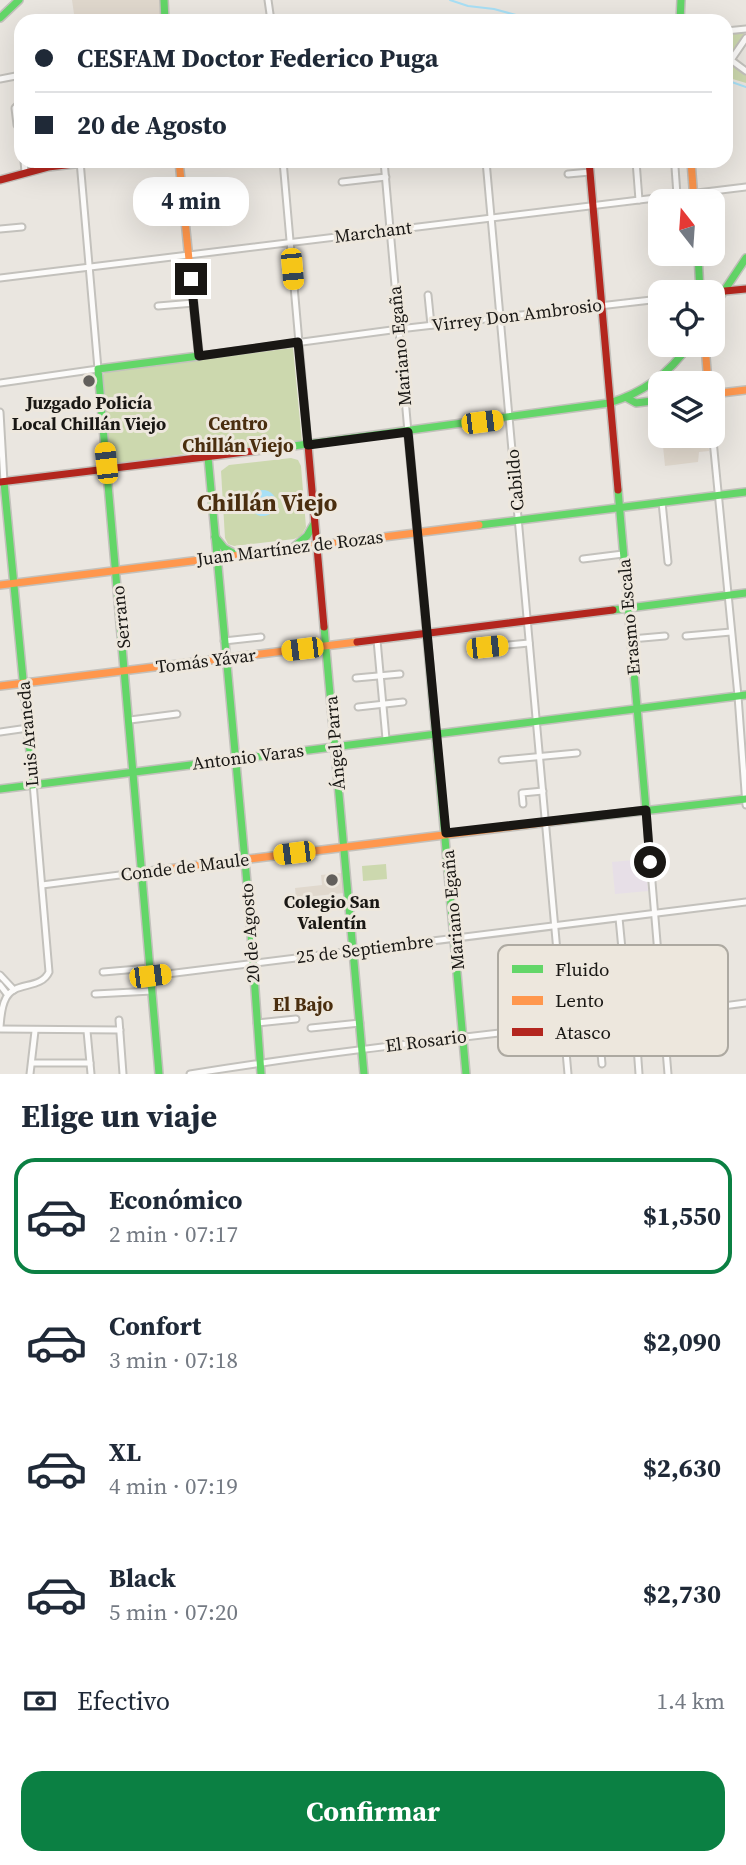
<!DOCTYPE html>
<html lang="es">
<head>
<meta charset="utf-8">
<style>
	:root { --surface:#fff; --page:#f2f2f3; --text:#1f2937; --muted:#747a83; --line:#e0e1e3; --accent:#0b8043 }
	body { margin:0; font-family:"Source Serif 4",serif; background:var(--page); color:var(--text); height:100vh; display:flex; flex-direction:column; font-size:26px; white-space:nowrap }
	* { box-sizing:border-box; margin:0 }
	p { font-size:23px; color:var(--muted) }
	.icon { flex:none; width:38px; height:38px; fill:none; stroke:currentColor; stroke-width:2; stroke-linecap:round; stroke-linejoin:round }
	.map { position:relative; height:1074px; overflow:hidden }
	.panel { display:flex; flex-direction:column; background:var(--surface); flex:1 }
	.panel>* { flex:none }
	.guide { position:absolute; left:14px; top:14px; width:719px; height:154px; border-radius:21px; box-shadow:0 7px 28px #0002; display:grid; align-content:center; height:154px; padding:0 21px; background:var(--surface) }
	.needle { width:46px; rotate:343deg }
	.tools { position:absolute; left:648px; top:189px; display:grid; gap:14px }
	.tools a { display:grid; place-items:center; width:77px; height:77px; border-radius:14px; background:var(--surface); box-shadow:0 7px 28px #0002; font-size:35px }
	.end { position:absolute; width:32px; height:32px; margin:-16px; border:9px solid #191714; background:#fff; box-shadow:0 0 0 4px #fff }
	.from { border-radius:50% }
	.bubble { position:absolute; height:49px; border-radius:21px; background:var(--surface); box-shadow:0 7px 28px #0002; font-size:23px; font-weight:700; line-height:49px; text-align:center }
	.car { position:absolute; width:21px; height:42px; margin:-21px -10px; border-radius:9px; box-shadow:0 0 5px 2px #0007; background:linear-gradient(#f5c518 24%,#345 0 40%,#f5c518 0 76%,#345 0 86%,#f5c518 0) }
	.guide b { display:flex; align-items:center; gap:24px; height:66px; font-size:26px }
	.guide b+b { border-top:2px solid var(--line) }
	.guide i { width:18px; height:18px; background:var(--text) }
	ul { padding:0; list-style:none }
	li { display:flex; align-items:center; gap:21px; height:116px; margin:0 14px 10px; padding:0 7px; border:4px solid transparent; border-radius:21px }
	li div { flex:1 }
	li b { display:block; font-size:26px }
	li em { font-style:normal; font-weight:700 }
	li.active { border-color:var(--accent) }
	li>.icon { width:63px; height:63px; stroke-width:1.5 }
	h2 { padding:0 21px; font-size:32px; line-height:84px }
	.pay { display:flex; align-items:center; gap:18px; height:77px; padding:0 21px; font-size:26px }
	.pay p { margin-inline-start:auto }
	.primary-button { display:flex; gap:14px; margin-top:auto; padding:14px 21px }
	.primary-button a { flex:1; height:80px; border-radius:21px; background:var(--accent); color:#fff; font-size:28px; font-weight:700; line-height:80px; text-align:center }
	.map>svg:first-child { display:block }
	.commercial { fill:#e7dfe7 }
	.built { fill:#e0d8cd }
	.green { fill:#ccd8ae }
	.water { fill:#a8e0f6 }
	.lines { fill:none; stroke-linecap:round; stroke-linejoin:round }
	.stream { stroke:#a8e0f6; stroke-width:2 }
	.street-casing { stroke:#c3c1bc; stroke-width:9 }
	.fast-casing { stroke:#c3c1bc; stroke-width:10 }
	.slow-casing { stroke:#c3c1bc; stroke-width:10 }
	.jam-casing { stroke:#c3c1bc; stroke-width:10 }
	.street { stroke:#fcfbfa; stroke-width:5 }
	.fast { stroke:#63d668; stroke-width:7 }
	.slow { stroke:#ff974d; stroke-width:7 }
	.jam { stroke:#b3261e; stroke-width:7 }
	.route { stroke:#191714; stroke-width:9 }
	.poi-dot { fill:#625f5b; stroke:#ede7dd; stroke-width:2.5 }
	.labels { text-anchor:middle; stroke-width:6; stroke-linejoin:round; paint-order:stroke }
	.street-label { font-size:18px; fill:#191714; stroke:#ede7dd }
	.poi-label { font-size:18px; font-weight:bold; fill:#191714; stroke:#ede7dd }
	.neighbourhood-label { font-size:19px; font-weight:bold; fill:#4a2e0f; stroke:#ede7dd }
	.district-label { font-size:24px; font-weight:bold; fill:#4a2e0f; stroke:#ede7dd }
	.key { fill:#ede7dd; stroke:#ada9a1; stroke-width:2 }
	.key-label { font-size:19px; fill:#191714 }
</style>
</head>
<body>
<div class="map">
<svg width="746" height="1074" viewBox="0 0 746 1074">
	<rect width="100%" height="100%" fill="#eae6e0"/>
	<polygon class="commercial" points="645,859 648,891 615,894 612,862"/>
	<g class="built">
		<polygon points="72,0 159,0 161,21 75,21"/>
		<polygon points="662,436 708,436 709,451 699,452 698,462 665,466"/>
		<polygon points="342,873 344,893 296,898 295,888 322,885 321,875"/>
	</g>
	<g class="green">
		<polygon points="746,31 727,61 746,75 746,83 726,77 726,33"/>
		<polygon points="293,348 302,442 213,454 212,450 110,465 103,375 106,371"/>
		<polygon points="291,458 298,460 301,466 306,527 301,536 294,539 234,546 228,544 225,538 221,471 229,465"/>
		<polygon points="386,864 387,879 363,881 362,866"/>
	</g>
	<circle class="water" cx="263" cy="503" r="13"/>
	<g class="lines">
		<g class="stream">
			<polyline points="450,0 468,6 494,9 538,21"/>
			<polyline points="726,80 746,87"/>
		</g>
		<g class="street-casing">
			<g id="street">
				<polyline points="268,0 271,21"/>
				<polyline points="726,31 746,29"/>
				<polyline points="746,38 731,60 746,71"/>
				<polyline points="0,79 21,75"/>
				<polyline points="21,102 15,108 17,125 21,129"/>
				<polyline points="24,161 25,172"/>
				<polyline points="283,161 308,445"/>
				<polyline points="384,161 408,432"/>
				<polyline points="486,161 568,1074"/>
				<polyline points="636,161 639,200"/>
				<polyline points="675,167 677,195"/>
				<polyline points="568,174 590,172"/>
				<polyline points="342,182 386,177"/>
				<polyline points="182,186 219,182"/>
				<polyline points="0,229 22,227"/>
				<polyline points="0,278 746,187"/>
				<polyline points="428,295 431,325"/>
				<polyline points="158,306 194,303"/>
				<polyline points="199,356 399,329 660,299"/>
				<polyline points="0,383 98,369 80,161"/>
				<polyline points="0,412 4,482"/>
				<polyline points="712,430 738,696 746,805"/>
				<polyline points="662,502 668,562"/>
				<polyline points="583,559 623,554"/>
				<polyline points="686,636 731,632"/>
				<polyline points="631,639 665,636"/>
				<polyline points="377,640 386,739"/>
				<polyline points="224,641 261,637"/>
				<polyline points="487,647 529,643"/>
				<polyline points="356,678 400,674"/>
				<polyline points="358,707 403,702"/>
				<polyline points="130,720 177,714"/>
				<polyline points="0,732 28,728"/>
				<polyline points="502,760 577,753"/>
				<polyline points="523,804 522,793 543,791"/>
				<polyline points="646,810 668,1074"/>
				<polyline points="42,885 143,872"/>
				<polyline points="619,918 624,970 659,967"/>
				<polyline points="103,972 150,968"/>
				<polyline points="0,975 14,990"/>
				<polyline points="151,976 746,902"/>
				<polyline points="0,985 7,994"/>
				<polyline points="95,994 152,991"/>
				<polyline points="635,1018 639,1074"/>
				<polyline points="119,1020 123,1074"/>
				<polyline points="598,1022 602,1064"/>
				<polyline points="257,1023 296,1019"/>
				<path d="M 0,1027 C 1,1017 1,1007 6,998 C 14,981 41,990 49,972 L 33,783"/>
				<polyline points="311,1028 360,1023"/>
				<polyline points="0,1029 120,1030"/>
				<polyline points="87,1031 91,1074"/>
				<polyline points="32,1063 90,1063"/>
				<polyline points="30,1074 35,1031"/>
				<path d="M 190,1074 C 375,1044 561,1028 746,1003"/>
			</g>
		</g>
		<g class="fast-casing">
			<g id="fast">
				<polyline points="164,0 165,21"/>
				<polyline points="0,18 19,0"/>
				<polyline points="680,21 681,0"/>
				<polyline points="698,254 700,292"/>
				<polyline points="712,309 746,258"/>
				<polyline points="627,398 636,403 660,400"/>
				<path d="M 286,447 L 609,403 C 643,393 669,374 689,345"/>
				<polyline points="208,457 249,905 261,1074"/>
				<polyline points="4,482 33,783"/>
				<polyline points="618,490 646,810"/>
				<polyline points="479,525 746,492"/>
				<polyline points="215,537 224,548 235,554"/>
				<polyline points="295,546 307,536 314,524"/>
				<polyline points="424,603 466,1074"/>
				<polyline points="613,610 746,593"/>
				<polyline points="324,627 364,1074"/>
				<polyline points="0,789 746,695"/>
				<polyline points="574,819 746,799"/>
				<polyline points="159,1074 98,369 199,356 193,299"/>
			</g>
		</g>
		<g class="slow-casing">
			<g id="slow">
				<polyline points="179,161 193,299"/>
				<polyline points="691,161 694,201"/>
				<polyline points="705,345 708,383"/>
				<polyline points="712,394 746,390"/>
				<polyline points="0,585 479,525"/>
				<polyline points="0,686 357,642"/>
				<polyline points="143,872 574,819"/>
			</g>
		</g>
		<g class="jam-casing">
			<g id="jam">
				<polyline points="589,161 618,490"/>
				<polyline points="0,180 48,167 101,161"/>
				<polyline points="725,291 746,289"/>
				<polyline points="408,432 424,603"/>
				<polyline points="308,445 324,627"/>
				<polyline points="0,482 286,447"/>
				<polyline points="357,642 613,610"/>
			</g>
		</g>
		<use href="#street" class="street"/>
		<use href="#fast" class="fast"/>
		<use href="#slow" class="slow"/>
		<use href="#jam" class="jam"/>
	</g>
	<g class="lines">
		<polyline class="route" points="191,279 199,356 298,342 308,445 408,432 446,833 646,810 650,862"/>
	</g>
	<g class="poi-dot">
		<circle cx="89" cy="381" r="7"/>
		<circle cx="332" cy="880" r="7"/>
	</g>
	<g class="labels">
		<g class="street-label">
			<text transform="translate(373 232) rotate(-7)" y="6">Marchant</text>
			<text transform="translate(517 315) rotate(-7)" y="6">Virrey Don Ambrosio</text>
			<text transform="translate(400 346) rotate(-95)" y="6">Mariano Egaña</text>
			<text transform="translate(515 480) rotate(-95)" y="6">Cabildo</text>
			<text transform="translate(290 548) rotate(-7)" y="6">Juan Martínez de Rozas</text>
			<text transform="translate(121 617) rotate(-96)" y="6">Serrano</text>
			<text transform="translate(629 617) rotate(-95)" y="6">Erasmo Escala</text>
			<text transform="translate(206 661) rotate(-7)" y="6">Tomás Yávar</text>
			<text transform="translate(28 734) rotate(-95)" y="6">Luis Araneda</text>
			<text transform="translate(335 743) rotate(-95)" y="6">Ángel Parra</text>
			<text transform="translate(248 757) rotate(-7)" y="6">Antonio Varas</text>
			<text transform="translate(185 867) rotate(-7)" y="6">Conde de Maule</text>
			<text transform="translate(453 910) rotate(-95)" y="6">Mariano Egaña</text>
			<text transform="translate(250 933) rotate(-94)" y="6">20 de Agosto</text>
			<text transform="translate(365 949) rotate(-7)" y="6">25 de Septiembre</text>
			<text transform="translate(426 1041) rotate(-7)" y="6">El Rosario</text>
		</g>
		<g class="poi-label">
			<text x="89" y="409">Juzgado Policía<tspan x="89" dy="21">Local Chillán Viejo</tspan></text>
			<text x="332" y="908">Colegio San<tspan x="332" dy="21">Valentín</tspan></text>
		</g>
		<g class="neighbourhood-label">
			<text x="238" y="430">Centro<tspan x="238" dy="22">Chillán Viejo</tspan></text>
			<text x="303" y="1011">El Bajo</text>
		</g>
		<g class="district-label">
			<text x="267" y="511">Chillán Viejo</text>
		</g>
	</g>
	<rect x="498" y="945" width="230" height="111" rx="10" class="key"/>
	<rect x="512" y="965" width="31" height="8" fill="#63d668"/>
	<rect x="512" y="996" width="31" height="9" fill="#ff974d"/>
	<rect x="512" y="1028" width="31" height="8" fill="#b3261e"/>
	<g class="key-label">
		<text x="555" y="976">Fluido</text>
		<text x="555" y="1007">Lento</text>
		<text x="555" y="1039">Atasco</text>
	</g>
</svg>
<div class="tools">
<a><svg class="needle" viewBox="-14 -14 28 28"><path d="M0-13l5 13h-10z" fill="#e53935"/><path d="M0 13l5-13h-10z" fill="#747a83"/></svg></a>
<a><svg class="icon" aria-label="locate" viewBox="0 0 24 24"><circle cx="12" cy="12" r="6"/><path d="M12 2v4M12 18v4M2 12h4M18 12h4"/></svg></a>
<a><svg class="icon" aria-label="layers" viewBox="0 0 24 24"><path d="M12 4l9 5-9 5-9-5zM3 14l9 5 9-5"/></svg></a>
</div>
<i class="end from" style="left:650px;top:862px"></i>
<i class="end" style="left:191px;top:279px"></i>
<div class="bubble" style="left:133px;top:177px;width:116px">4 min</div>
<i class="car" style="left:292px;top:269px;rotate:175deg"></i>
<i class="car" style="left:482px;top:422px;rotate:83deg"></i>
<i class="car" style="left:106px;top:463px;rotate:354deg"></i>
<i class="car" style="left:487px;top:647px;rotate:84deg"></i>
<i class="car" style="left:302px;top:649px;rotate:263deg"></i>
<i class="car" style="left:294px;top:853px;rotate:263deg"></i>
<i class="car" style="left:150px;top:976px;rotate:83deg"></i>
<div class="guide">
<b><i class="from"></i>CESFAM Doctor Federico Puga</b>
<b><i></i>20 de Agosto</b>
</div>
</div>
<section class="panel">
<h2>Elige un viaje</h2>
<ul>
<li class="active"><svg class="icon" aria-label="car" viewBox="0 0 24 24"><path d="M5 17H2v-5l4-1 3-4h7l3 4 3 1v5h-3M9 17h6M6 11h13"/><circle cx="7" cy="17" r="2"/><circle cx="17" cy="17" r="2"/></svg><div><b>Económico</b><p>2 min · 07:17</p></div><em>$1,550</em></li>
<li><svg class="icon" aria-label="car" viewBox="0 0 24 24"><path d="M5 17H2v-5l4-1 3-4h7l3 4 3 1v5h-3M9 17h6M6 11h13"/><circle cx="7" cy="17" r="2"/><circle cx="17" cy="17" r="2"/></svg><div><b>Confort</b><p>3 min · 07:18</p></div><em>$2,090</em></li>
<li><svg class="icon" aria-label="car" viewBox="0 0 24 24"><path d="M5 17H2v-5l4-1 3-4h7l3 4 3 1v5h-3M9 17h6M6 11h13"/><circle cx="7" cy="17" r="2"/><circle cx="17" cy="17" r="2"/></svg><div><b>XL</b><p>4 min · 07:19</p></div><em>$2,630</em></li>
<li><svg class="icon" aria-label="car" viewBox="0 0 24 24"><path d="M5 17H2v-5l4-1 3-4h7l3 4 3 1v5h-3M9 17h6M6 11h13"/><circle cx="7" cy="17" r="2"/><circle cx="17" cy="17" r="2"/></svg><div><b>Black</b><p>5 min · 07:20</p></div><em>$2,730</em></li>
</ul>
<div class="pay"><svg class="icon" aria-label="cash" viewBox="0 0 24 24"><path d="M3 7h18v10H3z"/><circle cx="12" cy="12" r="2"/></svg>Efectivo<p>1.4 km</p></div>
<div class="primary-button"><a>Confirmar</a></div>
</section>
</body>
</html>
